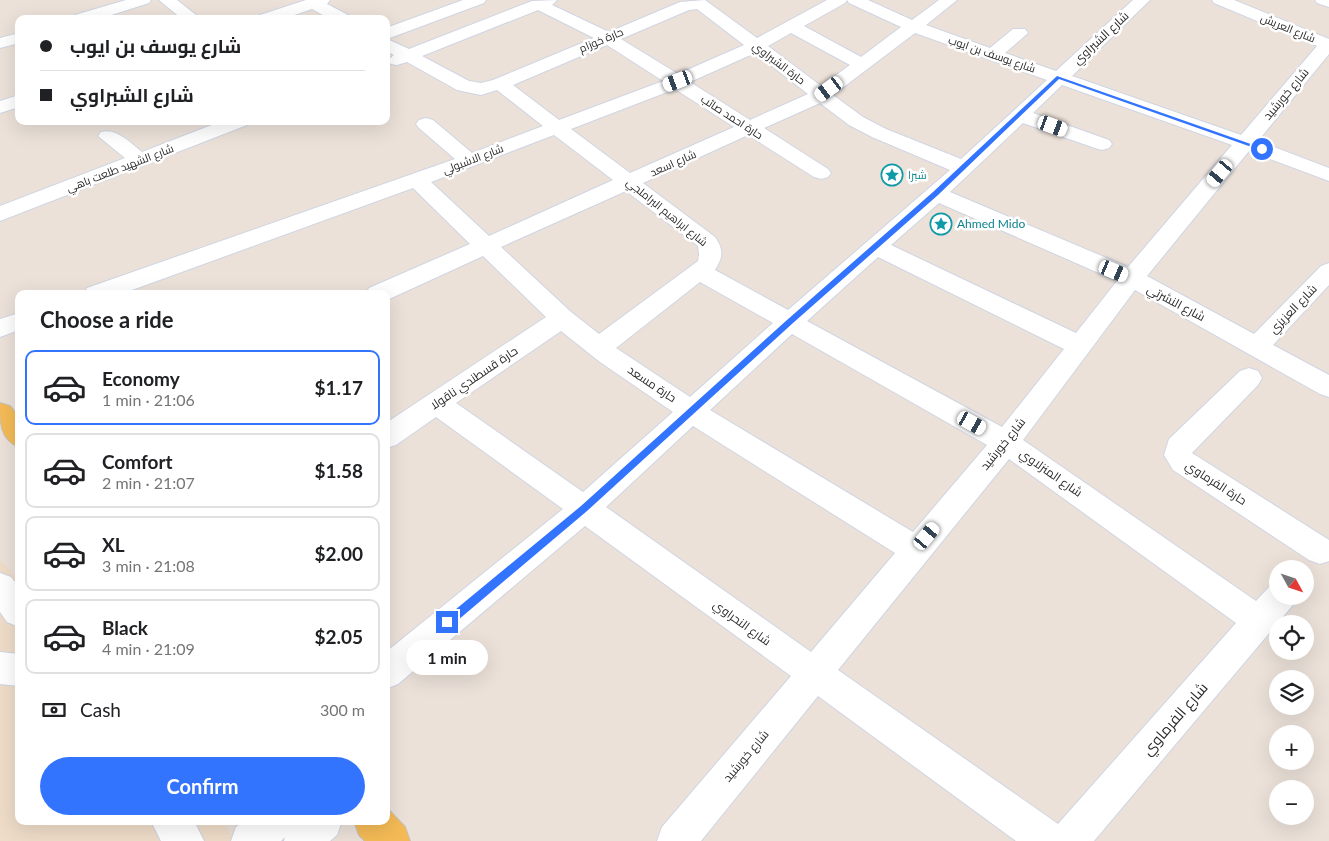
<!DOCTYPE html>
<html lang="en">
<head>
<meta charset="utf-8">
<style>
	:root { --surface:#fff; --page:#f2f2f2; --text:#202124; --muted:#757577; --line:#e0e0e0; --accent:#3374ff }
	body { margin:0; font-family:Lato,Cairo,sans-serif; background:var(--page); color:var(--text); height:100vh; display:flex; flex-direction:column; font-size:19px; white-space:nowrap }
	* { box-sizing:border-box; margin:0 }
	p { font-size:16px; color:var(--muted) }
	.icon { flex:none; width:28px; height:28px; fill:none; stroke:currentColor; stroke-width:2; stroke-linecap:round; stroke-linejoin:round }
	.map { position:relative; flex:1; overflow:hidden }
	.side { position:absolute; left:15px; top:290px; width:375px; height:535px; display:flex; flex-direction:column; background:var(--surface); border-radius:10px; box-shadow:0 5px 20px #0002 }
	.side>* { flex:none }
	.guide { position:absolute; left:15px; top:15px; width:375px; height:110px; border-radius:10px; box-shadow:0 5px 20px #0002; display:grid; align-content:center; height:110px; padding:0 25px; background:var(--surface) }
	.needle { width:32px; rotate:130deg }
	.controls { position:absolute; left:1269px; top:560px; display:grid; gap:10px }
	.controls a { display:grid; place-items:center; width:45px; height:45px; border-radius:50%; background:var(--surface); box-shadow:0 5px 20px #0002; font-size:25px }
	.end { position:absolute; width:22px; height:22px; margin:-11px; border:6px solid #3374ff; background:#fff; box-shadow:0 0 0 2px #fff }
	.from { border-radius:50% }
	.bubble { position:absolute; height:35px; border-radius:18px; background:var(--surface); box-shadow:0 5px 20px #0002; font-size:16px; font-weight:700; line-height:35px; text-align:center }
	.car { position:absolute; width:15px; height:30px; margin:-15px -8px; border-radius:6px; box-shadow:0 0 4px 1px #0007; background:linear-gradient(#fff 24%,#345 0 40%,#fff 0 76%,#345 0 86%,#fff 0) }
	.guide b { display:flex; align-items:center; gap:18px; height:48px; font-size:19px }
	.guide b+b { border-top:1px solid var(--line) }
	.guide i { width:12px; height:12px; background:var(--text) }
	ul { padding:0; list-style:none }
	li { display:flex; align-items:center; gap:15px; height:75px; margin:0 10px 8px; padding:0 15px; border:2px solid var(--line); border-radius:10px }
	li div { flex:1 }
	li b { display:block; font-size:19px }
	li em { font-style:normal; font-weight:700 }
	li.current { border-color:var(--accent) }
	li>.icon { width:45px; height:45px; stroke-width:1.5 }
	h2 { padding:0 25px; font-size:22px; line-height:60px }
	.pay { display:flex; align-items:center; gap:12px; height:55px; padding:0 25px; font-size:19px }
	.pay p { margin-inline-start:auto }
	.action { display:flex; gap:10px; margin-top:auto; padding:10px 25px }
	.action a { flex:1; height:58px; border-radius:30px; background:var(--accent); color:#fff; font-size:20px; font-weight:700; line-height:58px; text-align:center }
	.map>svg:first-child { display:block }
	.education { fill:#eedcc8 }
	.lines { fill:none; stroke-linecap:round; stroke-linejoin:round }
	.minor-casing { stroke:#cfd5e2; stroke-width:2 }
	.major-casing { stroke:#c3c3c3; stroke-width:2 }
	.minor { fill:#fff; fill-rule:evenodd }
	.major { fill:#f4ba56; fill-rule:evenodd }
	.route { fill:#3374ff }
	.labels { text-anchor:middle; stroke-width:5; stroke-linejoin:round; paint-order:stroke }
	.far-street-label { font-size:11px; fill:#282828; stroke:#fff }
	.far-culture-label { font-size:11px; fill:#0d838f; stroke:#fff; text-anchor:start }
	.street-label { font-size:12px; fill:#282828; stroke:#fff }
	.culture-label { font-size:12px; fill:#0d838f; stroke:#fff; text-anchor:start }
	.near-street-label { font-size:15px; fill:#282828; stroke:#fff }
</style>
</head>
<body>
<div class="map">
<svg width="1329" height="841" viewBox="0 0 1329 841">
	<rect width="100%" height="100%" fill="#ebe1d9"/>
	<polygon class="education" points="0,559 19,581 19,821 221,821 237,841 0,841"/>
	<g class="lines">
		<g class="minor-casing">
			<g id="minor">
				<polygon points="126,0 151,0 149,3 99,19 73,19 75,15"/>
				<polygon points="159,0 177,0 201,19 182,19"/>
				<polygon points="306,0 330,0 327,4 348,15 350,19 330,19 312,9 283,19 258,19 260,15"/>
				<path d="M 463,0 L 486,0 L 484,3 L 387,39 L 409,49 L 532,1 L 557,0 L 552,5 L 609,32 L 680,2 L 705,0 L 757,38 L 827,0 L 868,0 L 912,20 L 939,0 L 957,0 L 926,25 L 990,48 L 1013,29 L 1025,29 L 1028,33 L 1005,53 L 1056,71 L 1133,0 L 1150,0 L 1072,76 L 1241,135 L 1317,46 L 1214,3 L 1212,0 L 1234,0 L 1329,39 L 1329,54 L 1258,141 L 1329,168 L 1329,181 L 1249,151 L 1147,276 L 1254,334 L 1321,266 L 1329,263 L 1329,285 L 1273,345 L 1329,375 L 1329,397 L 1320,394 L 1135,290 L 1023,440 L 1256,601 L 1270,586 L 1278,583 L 1278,596 L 1297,596 L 1292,606 L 1094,841 L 1016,841 L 818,696 L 701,841 L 657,841 L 662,827 L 791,676 L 585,526 L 398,684 L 386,689 L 386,652 L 563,509 L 436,417 L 396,445 L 386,448 L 386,423 L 546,317 L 483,256 L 387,300 L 386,294 L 366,294 L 369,288 L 470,244 L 413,188 L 121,294 L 84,294 L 87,288 L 455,159 L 419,128 L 416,124 L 419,120 L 426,118 L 433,120 L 472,153 L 543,126 L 497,90 L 481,95 L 457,90 L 407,62 L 397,65 L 391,64 L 388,60 L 394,55 L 386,51 L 386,28 ZM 847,0 L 849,3 L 901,27 L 861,57 L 804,26 L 845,3 ZM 697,9 L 744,45 L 678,74 L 621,39 L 689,10 ZM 538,10 L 594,38 L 493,80 L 481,83 L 469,81 L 422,56 ZM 791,33 L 850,65 L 821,86 L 768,46 ZM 915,33 L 1047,80 L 961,159 L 886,129 L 863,117 L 833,95 ZM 607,45 L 663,81 L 559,120 L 513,85 ZM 755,53 L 808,94 L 750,120 L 690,82 ZM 1062,85 L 1232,145 L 1128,267 L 950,192 L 1023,123 L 1095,148 L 1102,150 L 1109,148 L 1112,144 L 1109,140 L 1033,113 ZM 675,89 L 734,127 L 630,173 L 571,129 ZM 820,103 L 849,125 L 872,137 L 950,170 L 788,310 L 715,270 C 723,257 724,250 715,237 L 643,183 L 748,135 L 814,177 L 821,179 L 828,177 L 831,173 L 828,169 L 764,128 ZM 554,135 L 613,180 L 489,236 L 431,182 ZM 626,191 L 698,246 L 699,254 L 698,261 L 599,334 L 571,312 L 501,247 ZM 939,203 L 1117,281 L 1076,333 L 891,245 ZM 878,257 L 1064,349 L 1002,427 L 807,321 ZM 700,282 L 773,323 L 690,397 L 616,348 ZM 561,331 L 600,362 L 673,412 L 583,492 L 456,403 ZM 792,334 L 987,445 L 913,532 L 710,410 ZM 693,426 L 895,553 L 811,652 L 606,507 ZM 1009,459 L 1236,623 L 1058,824 L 838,670 Z"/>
				<polygon points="1315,0 1329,0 1329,7 1317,3"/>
				<polygon points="19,33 19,43 0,48 0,38"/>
				<polygon points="19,95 19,107 0,113 0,101"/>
				<path d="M 222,121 L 250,121 L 247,125 L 0,221 L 0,206 L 125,158 L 98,136 L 101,132 C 117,128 130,143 142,152 Z"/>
				<polygon points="19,313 19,330 0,337 0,319"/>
				<polygon points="1249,368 1258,371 1262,378 1258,385 1192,453 1329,540 1329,561 1320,564 1309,560 1173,470 1164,455 1169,439 1240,371"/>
				<polygon points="0,573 11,577 19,587 19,627 7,622 0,612"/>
				<polygon points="0,652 19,654 19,686 0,684"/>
				<polygon points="151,821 194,821 204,841 161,841"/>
				<polygon points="244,821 294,821 293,823 295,821 342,821 337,835 330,841 284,841 285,837 281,841 231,841 236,827"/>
			</g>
		</g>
		<g class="major-casing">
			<g id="major">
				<path d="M 0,403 L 10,406 L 19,417 L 19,447 C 0,439 0,423 0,403 Z"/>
				<polygon points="386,807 405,827 410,841 365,841 359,835 354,821 386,821"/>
			</g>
		</g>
		<use href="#minor" class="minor"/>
		<use href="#major" class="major"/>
	</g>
	<polygon class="route" points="1057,76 1265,149 1260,150 1059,79 938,195 793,323 587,511 451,626 444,626 444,619 581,506 787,320 933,192"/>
	<defs>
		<g id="sight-ring" transform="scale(1.125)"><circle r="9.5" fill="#fff" stroke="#0f9aa8" stroke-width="1.5"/><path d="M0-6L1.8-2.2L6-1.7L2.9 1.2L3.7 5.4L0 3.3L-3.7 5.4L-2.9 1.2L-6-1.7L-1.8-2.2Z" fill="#0f9aa8"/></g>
	</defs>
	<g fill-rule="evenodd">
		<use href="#sight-ring" x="892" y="175"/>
		<use href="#sight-ring" x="941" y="224"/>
	</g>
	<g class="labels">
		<g class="far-street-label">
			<text transform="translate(1288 28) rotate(22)" y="4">شارع العريش</text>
			<text transform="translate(601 40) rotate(-23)" y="4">حارة خوزام</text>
			<text transform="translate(992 54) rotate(19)" y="4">شارع يوسف بن ايوب</text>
			<text transform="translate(779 63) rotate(37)" y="4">حارة الشبراوي</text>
			<text transform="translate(732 117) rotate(33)" y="4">حارة احمد صائب</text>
			<text transform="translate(473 159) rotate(-21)" y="4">شارع الاشبولي</text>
			<text transform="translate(673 163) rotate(-24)" y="4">شارع اسعد</text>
			<text transform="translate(120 168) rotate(-21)" y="4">شارع الشهيد طلعت باهي</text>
			<text transform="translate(667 212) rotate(39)" y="4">شارع ابراهيم البراملجي</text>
		</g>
		<g class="far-culture-label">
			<text x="908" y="179">شبرا</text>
		</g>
		<g class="street-label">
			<text transform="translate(1101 38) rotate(-43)" y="4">شارع الشبراوي</text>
			<text transform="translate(1286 94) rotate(-50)" y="4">شارع خورشيد</text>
			<text transform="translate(1176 303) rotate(28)" y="4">شارع النشرتي</text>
			<text transform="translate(1293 309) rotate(-46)" y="4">شارع العزيزي</text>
			<text transform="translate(474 378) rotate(-34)" y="4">حارة قسطندي ناقولا</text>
			<text transform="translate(652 384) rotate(34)" y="4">حارة مسعد</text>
			<text transform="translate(1003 444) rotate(-51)" y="4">شارع خورشيد</text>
			<text transform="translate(1051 473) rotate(35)" y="4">شارع المنزلاوي</text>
			<text transform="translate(1216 483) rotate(33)" y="4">حارة الفرماوي</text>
			<text transform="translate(742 623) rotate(36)" y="4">شارع النحراوي</text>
			<text transform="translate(746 756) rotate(-50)" y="4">شارع خورشيد</text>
		</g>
		<g class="culture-label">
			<text x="957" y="228">Ahmed Mido</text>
		</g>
		<g class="near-street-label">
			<text transform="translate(1175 719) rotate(-49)" y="5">شارع الفرماوي</text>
		</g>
	</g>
</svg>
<div class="controls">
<a><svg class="needle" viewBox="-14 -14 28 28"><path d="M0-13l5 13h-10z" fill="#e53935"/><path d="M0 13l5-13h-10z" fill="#757577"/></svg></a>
<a><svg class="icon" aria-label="locate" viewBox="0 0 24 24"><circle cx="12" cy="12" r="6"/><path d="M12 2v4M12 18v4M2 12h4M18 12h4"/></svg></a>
<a><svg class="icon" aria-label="layers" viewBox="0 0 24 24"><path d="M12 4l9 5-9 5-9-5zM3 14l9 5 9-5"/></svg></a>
<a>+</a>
<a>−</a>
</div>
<i class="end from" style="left:1262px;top:149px"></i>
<i class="end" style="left:447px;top:622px"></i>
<div class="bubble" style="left:406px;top:640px;width:82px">1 min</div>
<i class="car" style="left:678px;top:81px;rotate:249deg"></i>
<i class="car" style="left:829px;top:89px;rotate:234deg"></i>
<i class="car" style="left:1053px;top:126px;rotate:110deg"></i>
<i class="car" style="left:1220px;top:173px;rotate:220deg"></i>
<i class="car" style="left:1114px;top:271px;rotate:113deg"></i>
<i class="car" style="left:972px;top:423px;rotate:119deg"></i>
<i class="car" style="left:927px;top:536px;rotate:40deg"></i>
<div class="guide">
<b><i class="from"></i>شارع يوسف بن ايوب</b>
<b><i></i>شارع الشبراوي</b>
</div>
<section class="side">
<h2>Choose a ride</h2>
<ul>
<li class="current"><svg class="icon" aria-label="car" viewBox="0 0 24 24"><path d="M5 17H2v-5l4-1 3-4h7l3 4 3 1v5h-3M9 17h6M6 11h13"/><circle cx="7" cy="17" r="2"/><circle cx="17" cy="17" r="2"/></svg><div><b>Economy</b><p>1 min · 21:06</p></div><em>$1.17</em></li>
<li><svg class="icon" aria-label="car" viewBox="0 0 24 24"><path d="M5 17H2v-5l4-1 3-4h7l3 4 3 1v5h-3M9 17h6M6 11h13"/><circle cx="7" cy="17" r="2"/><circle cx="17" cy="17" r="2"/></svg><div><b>Comfort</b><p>2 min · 21:07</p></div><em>$1.58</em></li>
<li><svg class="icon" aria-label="car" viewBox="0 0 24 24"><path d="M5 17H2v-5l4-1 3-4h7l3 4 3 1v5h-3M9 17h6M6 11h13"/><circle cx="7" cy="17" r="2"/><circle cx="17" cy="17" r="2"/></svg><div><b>XL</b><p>3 min · 21:08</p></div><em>$2.00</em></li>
<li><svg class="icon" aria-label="car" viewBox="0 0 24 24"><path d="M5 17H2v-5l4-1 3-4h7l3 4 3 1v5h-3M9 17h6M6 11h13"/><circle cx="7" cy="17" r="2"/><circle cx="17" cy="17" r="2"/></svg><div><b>Black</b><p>4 min · 21:09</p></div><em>$2.05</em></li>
</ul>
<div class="pay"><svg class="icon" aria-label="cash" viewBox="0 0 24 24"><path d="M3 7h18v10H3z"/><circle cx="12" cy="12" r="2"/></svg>Cash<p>300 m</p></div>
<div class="action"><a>Confirm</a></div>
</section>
</div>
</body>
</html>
